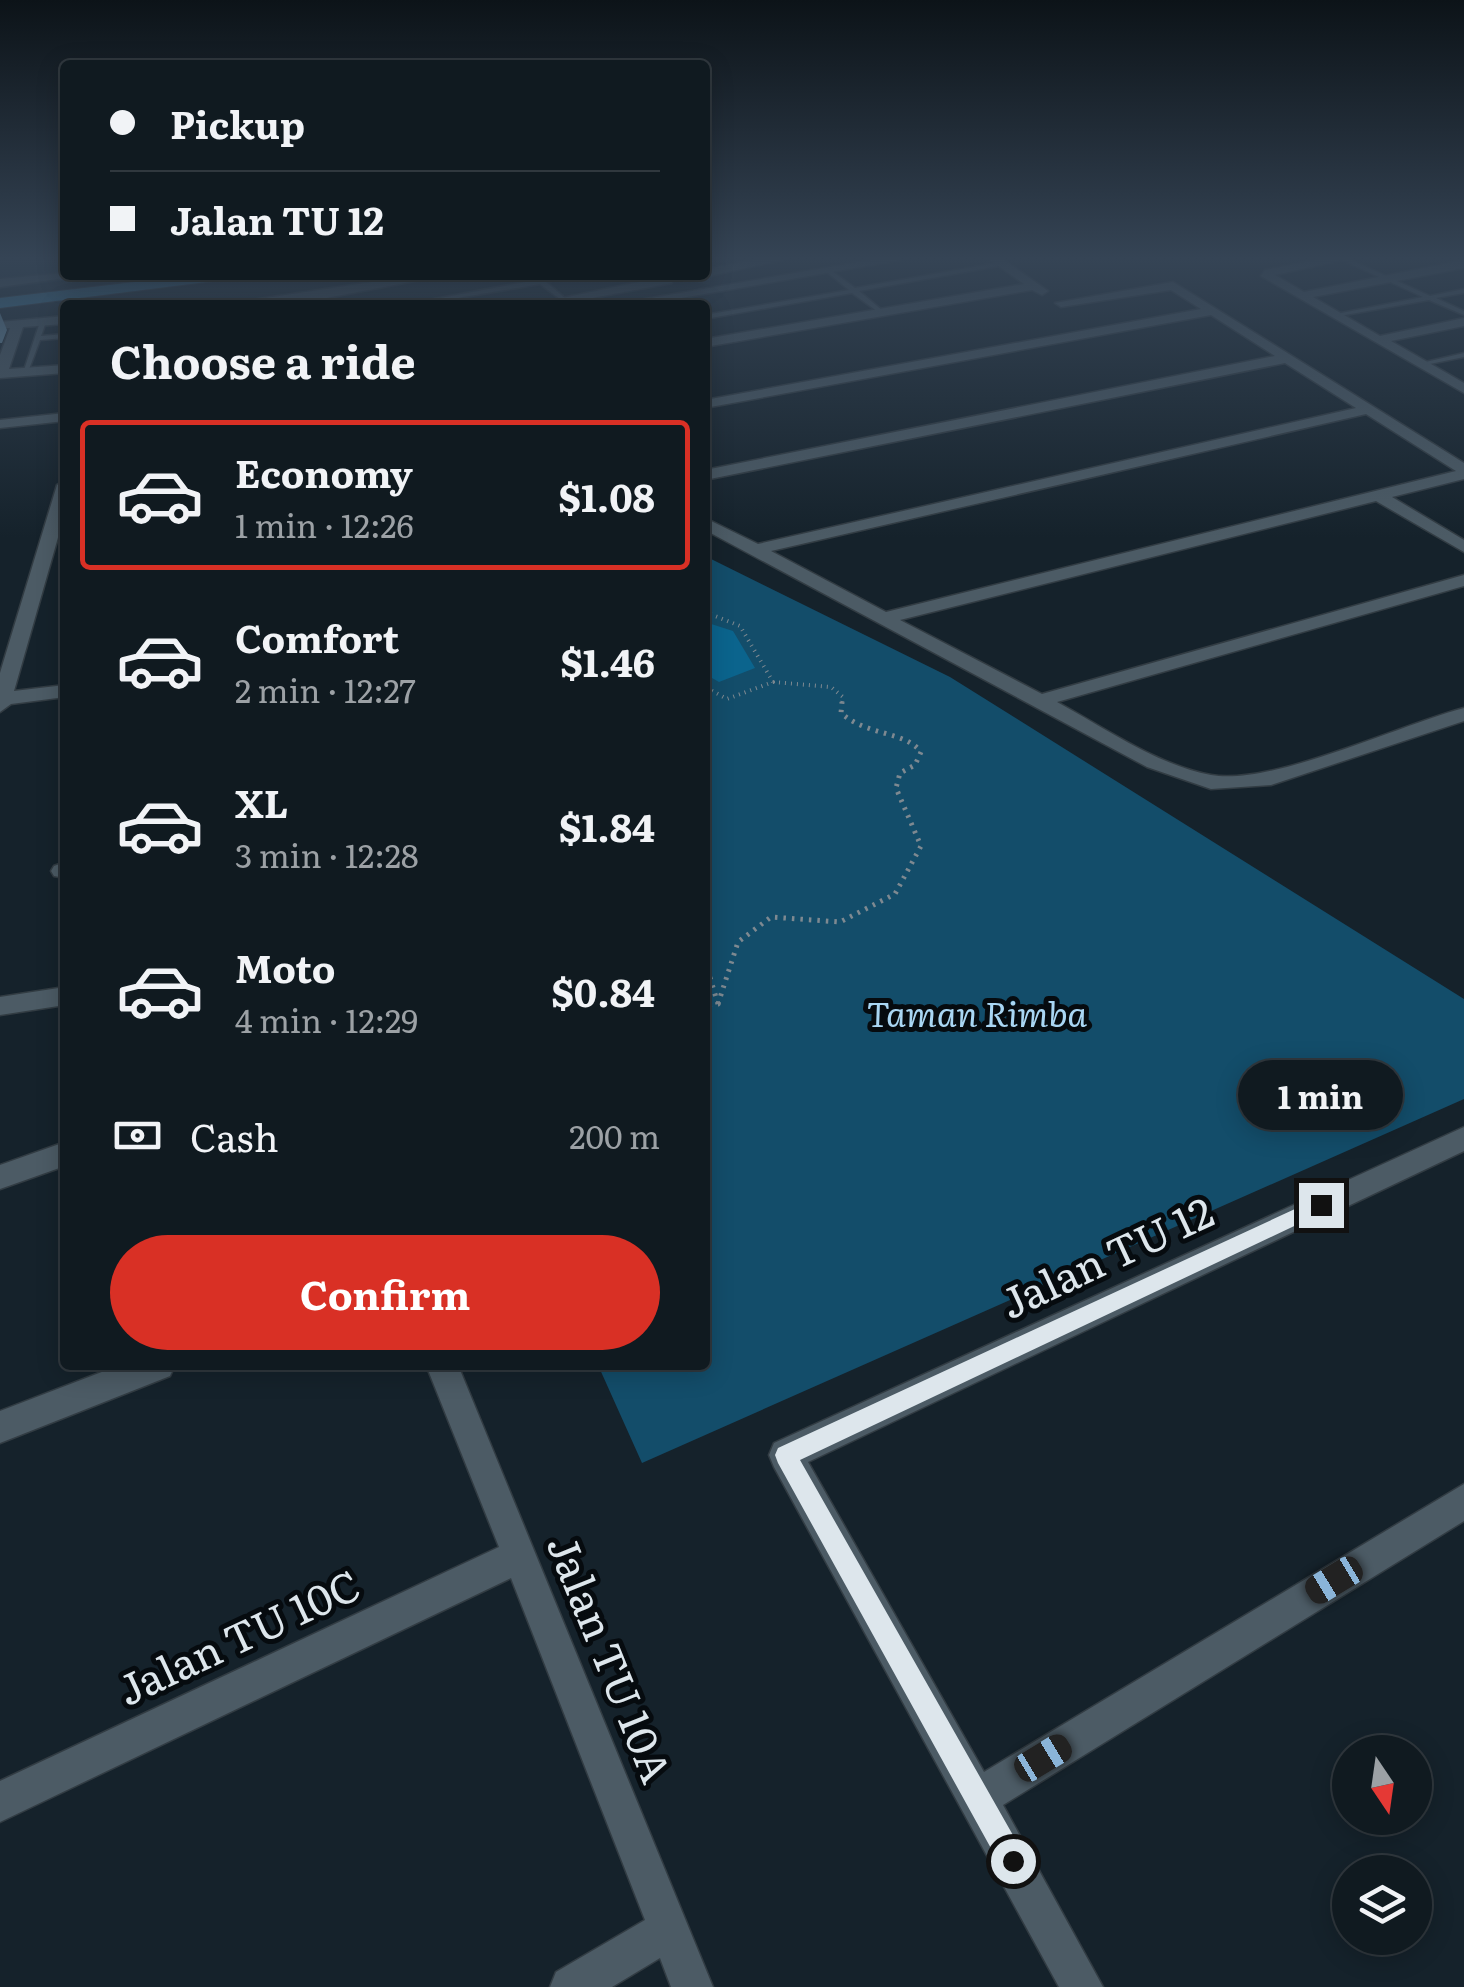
<!DOCTYPE html>
<html lang="en">
<head>
<meta charset="utf-8">
<style>
	:root { --surface:#101a20; --page:#192329; --text:#f1f3f6; --muted:#9ca1a5; --line:#30383e; --accent:#d93025 }
	body { margin:0; font-family:Literata,serif; background:var(--page); color:var(--text); height:100vh; display:flex; flex-direction:column; font-size:38px; white-space:nowrap }
	* { box-sizing:border-box; margin:0 }
	p { font-size:32px; color:var(--muted) }
	.icon { flex:none; width:55px; height:55px; fill:none; stroke:currentColor; stroke-width:2; stroke-linecap:round; stroke-linejoin:round }
	.map { position:relative; flex:1; overflow:hidden }
	.drawer { position:absolute; left:60px; top:300px; width:650px; height:1070px; display:flex; flex-direction:column; background:var(--surface); border-radius:10px; box-shadow:0 5px 25px #0003,0 0 0 2px var(--line) }
	.drawer>* { flex:none }
	.top-card { position:absolute; left:60px; top:60px; width:650px; height:220px; border-radius:10px; box-shadow:0 5px 25px #0003,0 0 0 2px var(--line); display:grid; align-content:center; height:220px; padding:0 50px; background:var(--surface) }
	.needle { width:65px; rotate:167deg }
	.tools { position:absolute; left:1332px; top:1735px; display:grid; gap:20px }
	.tools a { display:grid; place-items:center; width:100px; height:100px; border-radius:50%; background:var(--surface); box-shadow:0 5px 25px #0003,0 0 0 2px var(--line); font-size:50px }
	.end { position:absolute; width:45px; height:45px; margin:-22px; border:12px solid #dde6ec; background:#111; box-shadow:0 0 0 5px #111 }
	.from { border-radius:50% }
	.bubble { position:absolute; height:70px; border-radius:35px; background:var(--surface); box-shadow:0 5px 25px #0003,0 0 0 2px var(--line); font-size:32px; font-weight:700; line-height:70px; text-align:center }
	.car { position:absolute; width:30px; height:60px; margin:-30px -15px; border-radius:12px; box-shadow:0 0 8px 2px #0007; background:linear-gradient(#222 24%,#8ab4d8 0 40%,#222 0 76%,#8ab4d8 0 86%,#222 0) }
	.top-card b { display:flex; align-items:center; gap:35px; height:95px; font-size:38px }
	.top-card b+b { border-top:2px solid var(--line) }
	.top-card i { width:25px; height:25px; background:var(--text) }
	ul { padding:0; list-style:none }
	li { display:flex; align-items:center; gap:30px; height:150px; margin:0 20px 15px; padding:0 30px; border:5px solid transparent; border-radius:10px }
	li div { flex:1 }
	li b { display:block; font-size:38px }
	li em { font-style:normal; font-weight:700 }
	li.active { border-color:var(--accent) }
	li>.icon { width:90px; height:90px; stroke-width:1.5 }
	h2 { padding:0 50px; font-size:45px; line-height:120px }
	.pay { display:flex; align-items:center; gap:25px; height:110px; padding:0 50px; font-size:38px }
	.pay p { margin-inline-start:auto }
	.cta { display:flex; gap:20px; margin-top:auto; padding:20px 50px }
	.cta a { flex:1; height:115px; border-radius:60px; background:var(--accent); color:#fff; font-size:40px; font-weight:700; line-height:115px; text-align:center }
	.map>svg:first-child { display:block }
	.built { fill:#1a2f3b }
	.green { fill:#134d6a }
	.water { fill:#0b648d }
	.lines { fill:none; stroke-linecap:round; stroke-linejoin:round }
	.service-casing { stroke:#323c43; stroke-width:3 }
	.minor-casing { stroke:#323c43; stroke-width:3 }
	.primary-casing { stroke:#323c43; stroke-width:2 }
	.path-far1 { stroke:#7e8991; stroke-width:4; stroke-dasharray:1 5; stroke-linecap:butt }
	.path { stroke:#7e8991; stroke-width:5; stroke-dasharray:2.5 6; stroke-linecap:butt }
	.service { fill:#4c5b65; fill-rule:evenodd }
	.minor { fill:#4c5b65; fill-rule:evenodd }
	.primary { fill:#3b89b1; fill-rule:evenodd }
	.shaded-wall { fill:#6d94ac }
	.route { fill:#dde6ec }
	.labels { text-anchor:middle; stroke-width:10; stroke-linejoin:round; paint-order:stroke }
	.park-label { font-size:35px; font-style:italic; fill:#a9d6f3; stroke:#060b0f }
	.near-street-label { font-size:42px; fill:#dde6ec; stroke:#060b0f }
</style>
</head>
<body>
<div class="map">
<svg width="1464" height="1987" viewBox="0 0 1464 1987">
	<rect width="100%" height="100%" fill="#15222b"/>
	<polygon class="built" points="0,260 65,260 65,275 109,275 0,289"/>
	<polygon class="green" points="705,556 950,677 1464,999 1464,1099 642,1463 598,1365 705,1365"/>
	<polygon class="water" points="705,622 733,631 755,668 719,682 705,674"/>
	<g class="lines">
		<g class="service-casing">
			<g id="service">
				<polygon points="1342,260 1351,260 1430,296 1464,289 1464,293 1436,298 1464,311 1464,315 1429,300 1334,317 1336,314 1423,297"/>
				<polygon points="1002,262 1004,265 859,291 883,311 881,314 852,293 705,319 705,315 849,290 827,272 829,269 855,288"/>
				<polygon points="568,275 581,275 546,282 566,299 564,302 540,284 417,305 403,305 536,280 539,278 542,279"/>
				<polygon points="43,320 46,322 41,336 65,334 65,338 40,340 28,372 23,373 40,322"/>
				<polygon points="1464,353 1464,357 1420,366 1417,364"/>
			</g>
		</g>
		<g class="minor-casing">
			<g id="minor">
				<polygon points="755,260 782,260 705,277 700,275 705,275 705,269"/>
				<polygon points="871,260 901,260 646,304 640,300"/>
				<polygon points="990,260 1004,260 1048,291 1042,295 1032,290 705,347 705,339 1024,284"/>
				<polygon points="1316,260 1342,260 1275,275 1304,292 1464,260 1464,268 1313,297 1380,336 1464,318 1464,326 1391,341 1464,383 1464,393 1261,276 1265,270"/>
				<polygon points="65,273 87,275 0,287 0,279"/>
				<polygon points="419,275 446,275 311,301 219,305"/>
				<polygon points="668,276 672,283 555,305 529,305"/>
				<path d="M 1173,282 L 1464,463 L 1464,479 L 1392,497 L 1464,540 L 1464,552 L 1376,501 L 900,620 L 1042,694 L 1464,575 L 1464,586 L 1057,702 C 1105,728 1157,765 1211,775 C 1272,786 1399,725 1464,708 L 1464,721 L 1271,785 L 1211,789 L 1147,767 L 705,530 L 705,518 L 758,544 L 1356,408 L 1285,363 L 705,480 L 705,470 L 1275,356 L 1211,315 L 705,408 L 705,400 L 1201,309 L 1171,290 L 1061,307 L 1055,303 ZM 1366,414 L 1456,471 L 886,612 L 771,551 Z"/>
				<polygon points="65,316 65,324 23,327 9,369 65,365 65,373 0,378 0,355 10,328 0,328 0,322"/>
				<polygon points="65,413 65,421 0,428 0,420"/>
				<polygon points="65,480 65,513 14,691 65,685 65,697 11,704 0,712 0,673 57,485"/>
				<polygon points="65,862 65,878 54,876 51,871 54,866"/>
				<polygon points="65,987 65,1005 0,1015 0,997"/>
				<polygon points="1464,1127 1464,1151 808,1462 984,1772 1464,1484 1464,1521 1003,1805 1103,1987 1059,1987 774,1467 769,1455 774,1443"/>
				<polygon points="65,1142 65,1166 0,1189 0,1165"/>
				<polygon points="120,1365 175,1365 170,1376 0,1443 0,1411"/>
				<polygon points="426,1365 458,1365 713,1987 671,1987 660,1958 612,1987 550,1987 556,1972 645,1920 511,1578 0,1822 0,1781 499,1547"/>
			</g>
		</g>
		<g class="primary-casing">
			<polygon id="primary" points="194,275 237,275 230,279 0,308 0,298"/>
		</g>
		<g class="path-far1">
			<polyline points="705,612 740,626 773,682 727,699 705,687"/>
			<polyline points="773,682 831,687 843,697 842,704"/>
		</g>
		<g class="path">
			<polyline points="705,961 718,1004 705,1005"/>
			<path d="M 718,1004 L 738,942 L 771,917 L 840,922 L 895,894 L 921,846 L 896,788 L 900,773 L 915,765 L 921,752 C 905,731 867,736 841,713 L 842,702"/>
		</g>
		<use href="#service" class="service"/>
		<use href="#minor" class="minor"/>
		<use href="#primary" class="primary"/>
	</g>
	<polygon class="shaded-wall" points="0,313 7,330 2,343 0,343"/>
	<linearGradient id="sky" x2="0" y2="1"><stop stop-color="#0c1318"/><stop offset="0.48" stop-color="#354455"/><stop offset="1" stop-color="#354455" stop-opacity="0"/></linearGradient>
	<rect width="1464" height="538" fill="url(#sky)"/>
	<polygon class="route" points="1321,1197 1328,1199 1328,1210 800,1460 1022,1851 1026,1861 1022,1870 1013,1874 1003,1870 778,1463 775,1455 778,1448"/>
	<g class="labels">
		<g class="park-label">
			<text x="977" y="1027">Taman Rimba</text>
		</g>
		<g class="near-street-label">
			<text transform="translate(1107 1258) rotate(-25)" y="15">Jalan TU 12</text>
			<text transform="translate(239 1638) rotate(-25)" y="15">Jalan TU 10C</text>
			<text transform="translate(609 1659) rotate(68)" y="15">Jalan TU 10A</text>
		</g>
	</g>
</svg>
<div class="tools">
<a><svg class="needle" viewBox="-14 -14 28 28"><path d="M0-13l5 13h-10z" fill="#e53935"/><path d="M0 13l5-13h-10z" fill="#9ca1a5"/></svg></a>
<a><svg class="icon" aria-label="layers" viewBox="0 0 24 24"><path d="M12 4l9 5-9 5-9-5zM3 14l9 5 9-5"/></svg></a>
</div>
<i class="end from" style="left:1013px;top:1861px"></i>
<i class="end" style="left:1321px;top:1205px"></i>
<div class="bubble" style="left:1238px;top:1060px;width:165px">1 min</div>
<i class="car" style="left:1334px;top:1580px;rotate:239deg"></i>
<i class="car" style="left:1043px;top:1758px;rotate:59deg"></i>
<div class="top-card">
<b><i class="from"></i>Pickup</b>
<b><i></i>Jalan TU 12</b>
</div>
<section class="drawer">
<h2>Choose a ride</h2>
<ul>
<li class="active"><svg class="icon" aria-label="car" viewBox="0 0 24 24"><path d="M5 17H2v-5l4-1 3-4h7l3 4 3 1v5h-3M9 17h6M6 11h13"/><circle cx="7" cy="17" r="2"/><circle cx="17" cy="17" r="2"/></svg><div><b>Economy</b><p>1 min · 12:26</p></div><em>$1.08</em></li>
<li><svg class="icon" aria-label="car" viewBox="0 0 24 24"><path d="M5 17H2v-5l4-1 3-4h7l3 4 3 1v5h-3M9 17h6M6 11h13"/><circle cx="7" cy="17" r="2"/><circle cx="17" cy="17" r="2"/></svg><div><b>Comfort</b><p>2 min · 12:27</p></div><em>$1.46</em></li>
<li><svg class="icon" aria-label="car" viewBox="0 0 24 24"><path d="M5 17H2v-5l4-1 3-4h7l3 4 3 1v5h-3M9 17h6M6 11h13"/><circle cx="7" cy="17" r="2"/><circle cx="17" cy="17" r="2"/></svg><div><b>XL</b><p>3 min · 12:28</p></div><em>$1.84</em></li>
<li><svg class="icon" aria-label="car" viewBox="0 0 24 24"><path d="M5 17H2v-5l4-1 3-4h7l3 4 3 1v5h-3M9 17h6M6 11h13"/><circle cx="7" cy="17" r="2"/><circle cx="17" cy="17" r="2"/></svg><div><b>Moto</b><p>4 min · 12:29</p></div><em>$0.84</em></li>
</ul>
<div class="pay"><svg class="icon" aria-label="cash" viewBox="0 0 24 24"><path d="M3 7h18v10H3z"/><circle cx="12" cy="12" r="2"/></svg>Cash<p>200 m</p></div>
<div class="cta"><a>Confirm</a></div>
</section>
</div>
</body>
</html>
